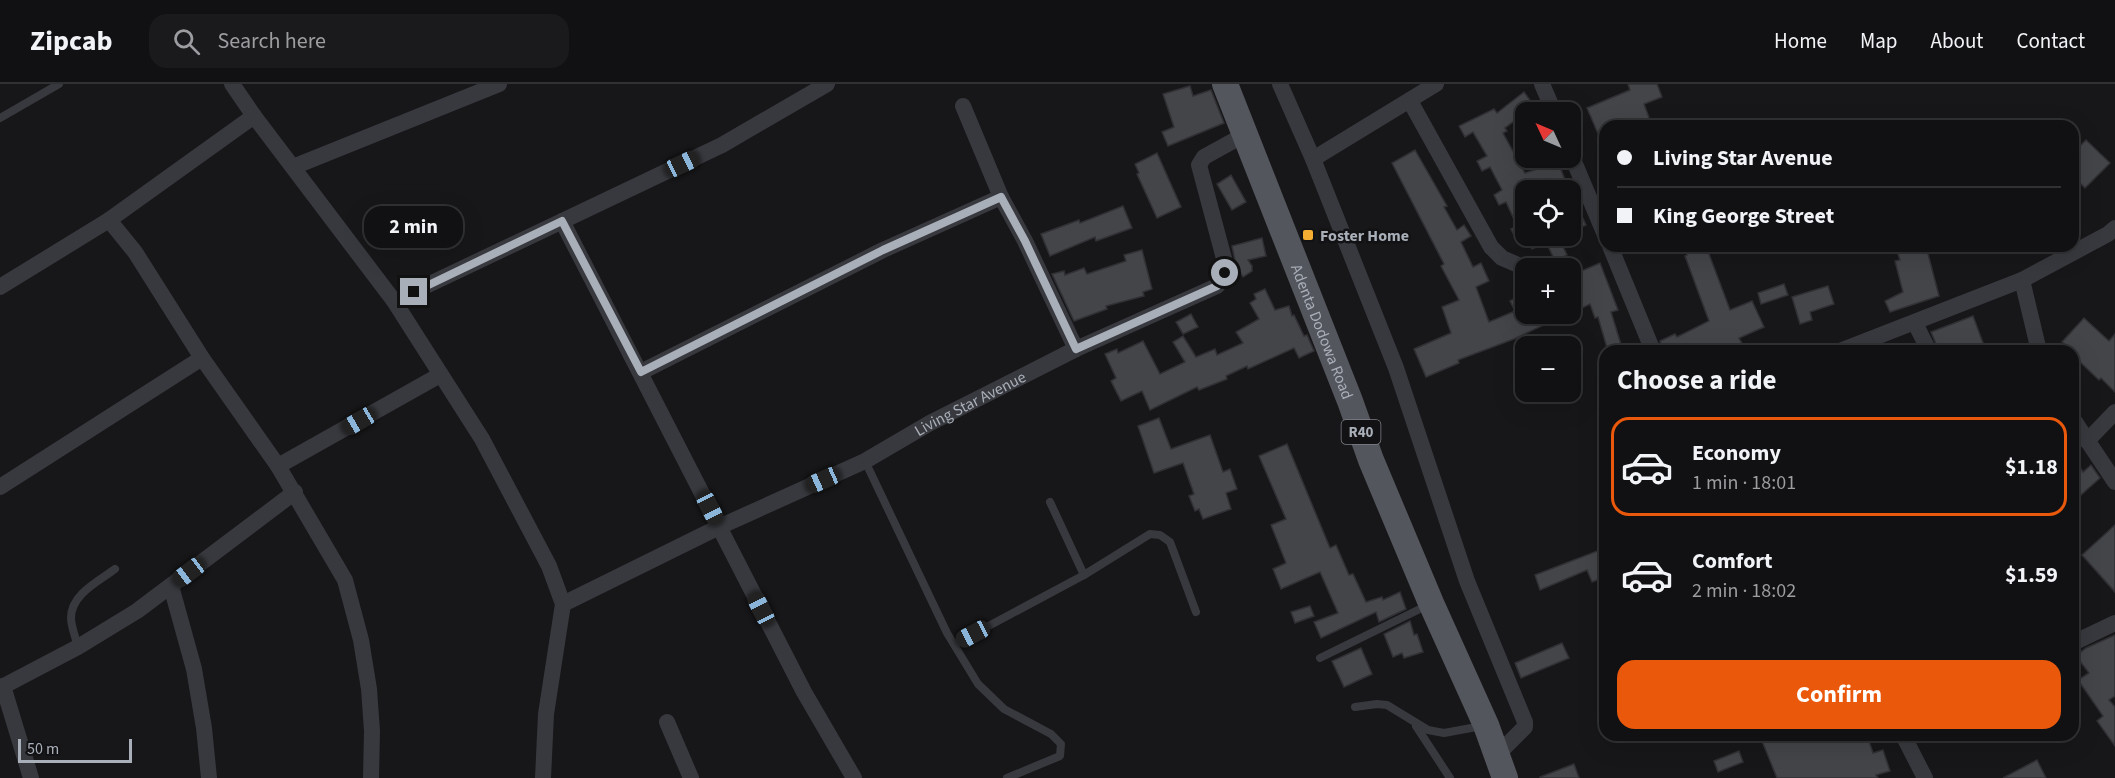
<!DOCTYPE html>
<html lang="en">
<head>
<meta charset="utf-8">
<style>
	:root { --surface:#111113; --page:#1a1a1c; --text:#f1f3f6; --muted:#9c9da0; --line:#303133; --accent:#ea580c }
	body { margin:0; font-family:"Source Sans 3",sans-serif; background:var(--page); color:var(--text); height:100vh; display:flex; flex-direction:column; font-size:22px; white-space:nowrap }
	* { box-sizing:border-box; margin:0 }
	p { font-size:20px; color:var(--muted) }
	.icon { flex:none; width:33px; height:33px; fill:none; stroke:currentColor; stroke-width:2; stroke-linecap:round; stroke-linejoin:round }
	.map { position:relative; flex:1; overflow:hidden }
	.sheet { position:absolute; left:1599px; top:261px; width:480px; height:396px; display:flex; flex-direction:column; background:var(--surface); border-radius:18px; box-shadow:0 6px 24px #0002,0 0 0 2px var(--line) }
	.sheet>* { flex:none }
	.guide { position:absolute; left:1599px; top:36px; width:480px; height:132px; border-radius:18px; box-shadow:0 6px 24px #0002,0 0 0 2px var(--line); display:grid; align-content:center; height:132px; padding:0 18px; background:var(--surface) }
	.needle { width:39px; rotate:314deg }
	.tools { position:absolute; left:1515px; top:18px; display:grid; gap:12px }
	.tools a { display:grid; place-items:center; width:66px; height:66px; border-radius:12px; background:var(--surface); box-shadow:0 6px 24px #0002,0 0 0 2px var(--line); font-size:30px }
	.scale { position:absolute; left:18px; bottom:15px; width:114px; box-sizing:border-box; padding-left:6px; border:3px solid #a9afb9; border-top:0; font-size:16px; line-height:21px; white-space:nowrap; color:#a9afb9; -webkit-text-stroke:4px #121214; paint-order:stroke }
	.end { position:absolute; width:27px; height:27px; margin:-14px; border:8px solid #a9afb9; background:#111; box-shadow:0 0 0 3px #111 }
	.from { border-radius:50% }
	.bubble { position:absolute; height:42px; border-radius:18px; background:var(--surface); box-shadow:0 6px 24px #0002,0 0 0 2px var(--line); font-size:20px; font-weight:700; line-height:42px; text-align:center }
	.car { position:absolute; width:18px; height:36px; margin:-18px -9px; border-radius:8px; box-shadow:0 0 4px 2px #0007; background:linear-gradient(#222 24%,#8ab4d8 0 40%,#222 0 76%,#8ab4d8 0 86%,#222 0) }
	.guide b { display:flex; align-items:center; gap:21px; height:57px; font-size:22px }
	.guide b+b { border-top:2px solid var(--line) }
	.guide i { width:15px; height:15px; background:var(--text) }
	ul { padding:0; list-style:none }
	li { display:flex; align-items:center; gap:18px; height:99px; margin:0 12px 9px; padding:0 6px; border:3px solid transparent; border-radius:18px }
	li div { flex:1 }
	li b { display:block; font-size:22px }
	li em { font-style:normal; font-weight:700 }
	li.active { border-color:var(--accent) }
	li>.icon { width:54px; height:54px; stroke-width:1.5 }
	h2 { padding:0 18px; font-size:27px; line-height:72px }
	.primary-button { display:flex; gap:12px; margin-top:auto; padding:12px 18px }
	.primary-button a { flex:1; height:69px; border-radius:18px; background:var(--accent); color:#fff; font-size:24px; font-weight:700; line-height:69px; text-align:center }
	header { display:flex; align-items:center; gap:36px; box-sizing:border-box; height:84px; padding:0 30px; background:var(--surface); border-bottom:2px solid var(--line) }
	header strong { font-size:28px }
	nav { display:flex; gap:33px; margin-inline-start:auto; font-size:21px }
	.search { width:420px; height:54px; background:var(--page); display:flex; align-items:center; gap:15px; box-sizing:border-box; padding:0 21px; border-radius:18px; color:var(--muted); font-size:22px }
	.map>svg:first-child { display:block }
	.building { fill:#434549; stroke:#313135; stroke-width:1.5 }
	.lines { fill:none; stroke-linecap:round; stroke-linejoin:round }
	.service { stroke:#38393e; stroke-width:8 }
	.minor { stroke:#38393e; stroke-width:16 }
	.primary { stroke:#54565d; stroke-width:26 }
	.route { stroke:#a9afb9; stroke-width:8 }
	.poi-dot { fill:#f6ae32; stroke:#121214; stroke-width:2 }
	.labels { text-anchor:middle; stroke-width:5; stroke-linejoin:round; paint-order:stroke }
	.shield { fill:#121214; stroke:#7c8088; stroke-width:1.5 }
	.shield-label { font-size:15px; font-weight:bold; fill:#a9afb9 }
	.poi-label { font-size:16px; font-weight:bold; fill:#a9afb9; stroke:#121214; text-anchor:start }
	.street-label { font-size:16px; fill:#a9afb9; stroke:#121214 }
</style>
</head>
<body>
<header>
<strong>Zipcab</strong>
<div class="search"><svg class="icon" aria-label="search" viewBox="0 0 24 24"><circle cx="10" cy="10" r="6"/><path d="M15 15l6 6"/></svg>Search here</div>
<nav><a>Home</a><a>Map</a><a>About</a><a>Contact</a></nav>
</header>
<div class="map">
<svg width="2115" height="694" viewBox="0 0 2115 694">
	<rect width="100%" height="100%" fill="#171719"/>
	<g class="building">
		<polygon points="1628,0 1657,0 1662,13 1644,20 1652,42 1605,42 1605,66 1587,24 1630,6"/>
		<polygon points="1190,2 1193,12 1211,6 1224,39 1168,62 1162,48 1174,43 1163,10"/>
		<polygon points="1524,8 1534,22 1505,44 1507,47 1503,49 1525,89 1558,78 1569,106 1526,106 1526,152 1558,152 1567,171 1555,177 1546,158 1532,165 1526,153 1526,161 1521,152 1516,155 1511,145 1517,142 1506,118 1499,121 1494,111 1502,106 1490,83 1482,87 1477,77 1487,72 1473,48 1465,53 1459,42 1494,25 1497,29"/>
		<polygon points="2086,56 2110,79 2085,104 2073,92 2073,69"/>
		<polygon points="1415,66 1447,122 1444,123 1457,146 1464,141 1471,152 1461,158 1473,183 1481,179 1489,197 1476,203 1489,238 1515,227 1510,217 1521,211 1526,221 1526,230 1567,230 1514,255 1458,276 1459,279 1426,293 1414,265 1451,249 1442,223 1459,216 1441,182 1444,180 1392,79"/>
		<polygon points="1157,69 1181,123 1157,134 1137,90 1139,89 1135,80"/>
		<polygon points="1231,91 1246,118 1232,126 1217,100"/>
		<polygon points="1570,107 1586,141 1570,149"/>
		<polygon points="1123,122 1132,144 1096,157 1095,153 1050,172 1041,150 1079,136 1080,139"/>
		<polygon points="1262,154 1266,172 1248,176 1252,182 1252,187 1243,193 1236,182 1232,162"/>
		<polygon points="1684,162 1706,162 1730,226 1752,217 1764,243 1739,254 1744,263 1737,267 1663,267 1660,257 1675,250 1677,253 1709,237 1685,172 1687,171"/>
		<polygon points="1912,162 1926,162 1939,212 1890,228 1885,217 1903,208 1895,177 1900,176 1897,167"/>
		<polygon points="1142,166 1152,205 1143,208 1144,212 1106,222 1107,225 1074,237 1052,190 1064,187 1065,191 1084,184 1087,190 1126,177 1124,171"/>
		<polygon points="1600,179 1618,226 1611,228 1623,267 1608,267 1598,233 1595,234 1590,220 1570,230 1570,192"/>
		<polygon points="1784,200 1788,211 1761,220 1758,209"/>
		<polygon points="1828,202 1834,220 1810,228 1812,236 1800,240 1792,213"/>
		<polygon points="1265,205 1275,226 1289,222 1292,232 1294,231 1304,252 1307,251 1314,267 1299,274 1294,264 1248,285 1247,282 1226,292 1227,295 1199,306 1197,303 1150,326 1142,307 1121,317 1111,297 1116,294 1105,270 1117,265 1118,269 1143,257 1160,290 1185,278 1173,258 1183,252 1196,273 1215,265 1217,271 1243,259 1236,248 1259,235 1250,219 1256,215 1254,210"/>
		<polygon points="1191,230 1198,243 1183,250 1176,238"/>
		<polygon points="1973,232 1986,267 1939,267 1931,248"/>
		<polygon points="2084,234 2109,257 2115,250 2115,308 2101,294 2099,296 2081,279 2073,285 2073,267 2062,258"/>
		<polygon points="1159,334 1171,365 1210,351 1223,388 1230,385 1237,405 1226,409 1231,425 1203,435 1199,425 1195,427 1189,412 1194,410 1183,379 1154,389 1138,342"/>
		<polygon points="1287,360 1330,464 1336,461 1349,491 1353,490 1366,518 1382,513 1383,516 1400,508 1406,525 1379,538 1376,528 1321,554 1314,538 1338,529 1320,488 1281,505 1273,485 1286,479 1271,441 1286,435 1259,372"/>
		<polygon points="2073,373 2083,388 2091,381 2100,394 2073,418"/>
		<polygon points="2115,441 2115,508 2082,471"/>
		<polygon points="1605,464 1605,493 1592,498 1587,486 1540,506 1535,491"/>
		<polygon points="1310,522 1314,532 1295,539 1291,528"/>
		<polygon points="1410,537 1414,551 1417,550 1423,568 1404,574 1402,569 1393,573 1384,550"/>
		<polygon points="2115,551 2115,612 2109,616 2115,623 2115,662 2097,637 2103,632 2078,596 2089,589 2076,572 2086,564"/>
		<polygon points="1562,559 1569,574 1521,594 1515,579"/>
		<polygon points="1361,564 1372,590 1344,603 1332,577"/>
		<polygon points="1776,651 1867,651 1873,669 1883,666 1890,687 1876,691 1878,694 1777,694 1762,657"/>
		<polygon points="1739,667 1743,678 1718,688 1714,677"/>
		<polygon points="2037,676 2046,694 2003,694"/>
		<polygon points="1574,680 1579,694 1540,694 1540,693"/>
	</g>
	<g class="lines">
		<g class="service">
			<polyline points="0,34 59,0"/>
			<polyline points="865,377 947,549 978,600 1004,625 1051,650 1061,660 1060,672 1007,694"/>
			<polyline points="1050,418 1084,491"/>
			<polyline points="955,560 1084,491 1150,450 1160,451 1170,458 1196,528"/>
			<path d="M 78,563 C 76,554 71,543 71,534 C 71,510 99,497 115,485"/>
			<polyline points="1320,574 1428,521"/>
			<polyline points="1355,623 1377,620 1387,621 1428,646 1444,649 1482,642"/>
			<polyline points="1416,642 1450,694"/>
		</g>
		<g class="minor">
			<polyline points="232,0 254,32 394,217 482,355 549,482 563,520 546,630 543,694"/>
			<polyline points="1280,0 1313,75"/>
			<polyline points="1436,0 1313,75 1396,284 1467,497 1525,638 1525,643 1496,672"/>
			<polyline points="1542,0 1554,28"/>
			<polyline points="1410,17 1491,163 1502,174 1516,180"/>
			<polyline points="963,22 1001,113 1025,157 1076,265"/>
			<polyline points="1570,68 1605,151"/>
			<polyline points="293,83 499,0"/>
			<polyline points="109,136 135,168 202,274 278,382 345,496 361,556 369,605 372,647 371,694"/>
			<polyline points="562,137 804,608 854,694"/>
			<polyline points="1610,162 1653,267"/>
			<polyline points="2022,196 2039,267"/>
			<polyline points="0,203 109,136 254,32"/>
			<polyline points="394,217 722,61 827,0"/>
			<polyline points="1915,239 1929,267"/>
			<polyline points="1840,267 2022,196 2108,150 2115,144"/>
			<polyline points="641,288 883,166 1001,113"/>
			<polyline points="2073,335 2115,398"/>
			<polyline points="2087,357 2115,328"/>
			<polyline points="278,382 440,291"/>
			<polyline points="0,403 202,274"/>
			<polyline points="171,502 194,585 204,644 209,694"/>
			<path id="s1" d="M 563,520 L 719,443 L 865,377 L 930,339 L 1076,265 L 1217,202 L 1222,196 L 1226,182 L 1199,81 L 1204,73 L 1244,51"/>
			<polyline points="2073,559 2115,539"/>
			<polyline points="3,602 31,694"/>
			<polyline points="0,604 78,563 137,527 295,408"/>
			<polyline points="667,638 691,694"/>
			<polyline points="1903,651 1925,694"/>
		</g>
		<path class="primary" id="s2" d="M 1225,0 L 1350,317 L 1371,376 L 1431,519 L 1486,641 L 1505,694"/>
	</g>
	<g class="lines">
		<polyline class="route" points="414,208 562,137 641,288 883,166 1001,113 1025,157 1076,265 1217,202 1222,196 1225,189"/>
	</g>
	<rect class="poi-dot" x="1302" y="145" width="12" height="12" rx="3"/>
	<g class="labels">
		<rect class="shield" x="1341.5" y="336" width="39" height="24" rx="4.5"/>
		<g class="shield-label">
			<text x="1361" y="353">R40</text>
		</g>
		<g class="poi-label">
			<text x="1320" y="157">Foster Home</text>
		</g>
		<g class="street-label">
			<text dy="6" stroke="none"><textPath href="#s2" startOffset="266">Adenta Dodowa Road</textPath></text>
			<text dy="6" stroke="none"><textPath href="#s1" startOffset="454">Living Star Avenue</textPath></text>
		</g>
	</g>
</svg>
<div class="tools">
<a><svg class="needle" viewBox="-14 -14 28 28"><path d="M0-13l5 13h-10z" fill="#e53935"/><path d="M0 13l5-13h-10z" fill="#9c9da0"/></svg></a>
<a><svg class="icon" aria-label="locate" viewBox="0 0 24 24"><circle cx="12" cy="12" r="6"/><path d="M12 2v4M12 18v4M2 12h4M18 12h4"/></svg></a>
<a>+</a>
<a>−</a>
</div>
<div class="scale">50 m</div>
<i class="end from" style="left:1225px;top:189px"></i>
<i class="end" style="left:414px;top:208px"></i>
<div class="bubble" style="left:364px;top:122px;width:99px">2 min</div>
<i class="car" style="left:682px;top:80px;rotate:65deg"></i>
<i class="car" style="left:359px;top:337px;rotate:240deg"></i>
<i class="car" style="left:823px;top:396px;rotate:246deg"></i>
<i class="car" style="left:710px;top:424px;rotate:153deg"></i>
<i class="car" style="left:189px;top:488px;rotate:233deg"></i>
<i class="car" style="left:761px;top:525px;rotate:333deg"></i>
<i class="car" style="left:973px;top:550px;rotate:242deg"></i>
<div class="guide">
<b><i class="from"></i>Living Star Avenue</b>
<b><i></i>King George Street</b>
</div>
<section class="sheet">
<h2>Choose a ride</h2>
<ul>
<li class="active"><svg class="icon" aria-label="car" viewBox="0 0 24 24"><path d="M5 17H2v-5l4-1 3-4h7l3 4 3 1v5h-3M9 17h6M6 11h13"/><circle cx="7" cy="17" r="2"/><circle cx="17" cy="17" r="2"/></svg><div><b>Economy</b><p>1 min · 18:01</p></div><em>$1.18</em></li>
<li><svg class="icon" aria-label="car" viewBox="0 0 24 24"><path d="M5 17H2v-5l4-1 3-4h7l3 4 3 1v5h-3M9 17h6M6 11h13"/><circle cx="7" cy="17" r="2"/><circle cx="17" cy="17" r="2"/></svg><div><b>Comfort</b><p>2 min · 18:02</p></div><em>$1.59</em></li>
</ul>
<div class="primary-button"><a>Confirm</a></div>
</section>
</div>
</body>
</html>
